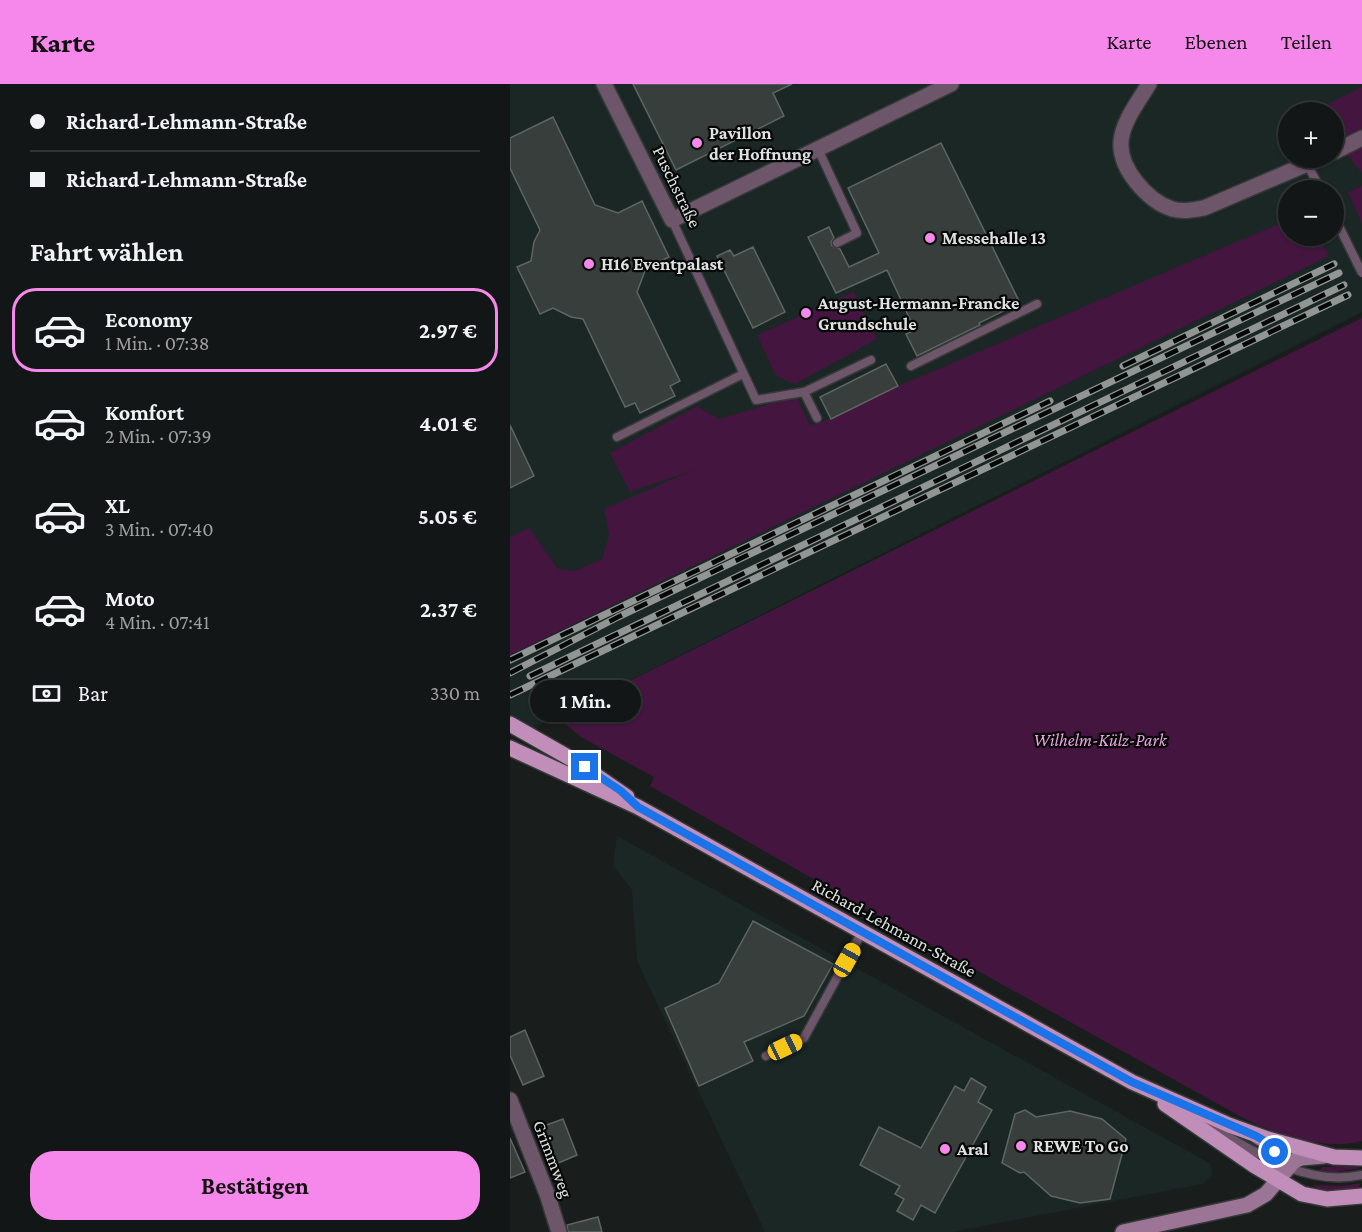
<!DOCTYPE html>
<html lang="de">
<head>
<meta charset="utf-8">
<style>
	:root { --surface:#131616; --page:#1c1f1f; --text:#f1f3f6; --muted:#9d9fa1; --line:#323535; --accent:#f788eb }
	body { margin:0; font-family:"Crimson Pro",serif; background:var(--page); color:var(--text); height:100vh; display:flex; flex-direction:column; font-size:22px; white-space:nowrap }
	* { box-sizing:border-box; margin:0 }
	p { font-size:20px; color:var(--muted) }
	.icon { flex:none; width:33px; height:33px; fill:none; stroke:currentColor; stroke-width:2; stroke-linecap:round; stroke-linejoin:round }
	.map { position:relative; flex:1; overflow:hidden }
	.sheet { display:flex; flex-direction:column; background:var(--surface); width:510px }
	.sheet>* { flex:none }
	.guide { display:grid; align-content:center; height:132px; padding:0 30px; background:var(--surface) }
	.buttons { position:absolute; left:768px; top:18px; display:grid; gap:12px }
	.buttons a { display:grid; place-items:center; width:66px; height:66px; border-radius:50%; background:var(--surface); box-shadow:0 2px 4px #0004,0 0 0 2px var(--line); font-size:30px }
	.end { position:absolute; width:27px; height:27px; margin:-14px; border:8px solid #1a73e8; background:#fff; box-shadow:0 0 0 3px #fff }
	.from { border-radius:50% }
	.bubble { position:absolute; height:42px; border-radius:21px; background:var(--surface); box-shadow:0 2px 4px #0004,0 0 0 2px var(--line); font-size:20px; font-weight:700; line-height:42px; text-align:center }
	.car { position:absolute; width:18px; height:36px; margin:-18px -9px; border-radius:8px; box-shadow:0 0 4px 2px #0007; background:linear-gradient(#f5c518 24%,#345 0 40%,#f5c518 0 76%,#345 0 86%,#f5c518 0) }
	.guide b { display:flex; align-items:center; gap:21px; height:57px; font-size:22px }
	.guide b+b { border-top:2px solid var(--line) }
	.guide i { width:15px; height:15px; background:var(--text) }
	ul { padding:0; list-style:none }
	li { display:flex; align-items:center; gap:18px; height:84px; margin:0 12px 9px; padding:0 18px; border:3px solid transparent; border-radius:24px }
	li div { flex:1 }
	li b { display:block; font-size:22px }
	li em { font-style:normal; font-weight:700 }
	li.current { border-color:var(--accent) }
	li>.icon { width:54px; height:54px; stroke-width:1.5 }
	h2 { padding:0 30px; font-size:27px; line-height:72px }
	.pay { display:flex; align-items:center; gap:15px; height:66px; padding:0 30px; font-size:22px }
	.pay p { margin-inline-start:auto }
	.cta { display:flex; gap:12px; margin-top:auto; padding:12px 30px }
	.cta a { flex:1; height:69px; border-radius:24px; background:var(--accent); color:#111; font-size:24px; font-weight:700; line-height:69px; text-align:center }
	header { display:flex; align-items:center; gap:36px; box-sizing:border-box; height:84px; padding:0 30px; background:var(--accent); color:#111 }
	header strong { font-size:28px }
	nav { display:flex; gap:33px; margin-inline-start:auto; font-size:21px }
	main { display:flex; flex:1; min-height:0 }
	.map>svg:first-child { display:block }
	.built { fill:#1a2724; fill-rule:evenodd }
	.green { fill:#43153f }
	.building { fill:#383e3c; stroke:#5e6563; stroke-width:1.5 }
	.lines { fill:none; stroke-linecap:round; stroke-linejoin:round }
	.lane-casing { stroke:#353938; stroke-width:11 }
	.street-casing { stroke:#353938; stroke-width:18 }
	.secondary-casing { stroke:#353938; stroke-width:18 }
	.primary-casing { stroke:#353938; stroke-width:18 }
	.lane { stroke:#6d556a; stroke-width:8 }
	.street { stroke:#6d556a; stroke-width:15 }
	.secondary { stroke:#9c7596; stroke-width:15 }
	.primary { stroke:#c08eb9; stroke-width:15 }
	.rail-casing { stroke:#919594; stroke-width:7 }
	.rail { stroke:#060807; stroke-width:4.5; stroke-dasharray:14; stroke-linecap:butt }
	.lane-bridge-casing { stroke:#353938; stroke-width:11; stroke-linecap:butt }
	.lane-bridge { stroke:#6d556a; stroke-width:8 }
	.route { stroke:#1a73e8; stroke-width:8 }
	.poi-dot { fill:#f788eb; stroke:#060807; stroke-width:2 }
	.labels { text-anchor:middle; stroke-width:4.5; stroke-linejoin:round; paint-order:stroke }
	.poi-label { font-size:18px; font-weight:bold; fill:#dfe2e1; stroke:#060807; text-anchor:start }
	.street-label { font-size:18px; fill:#dfe2e1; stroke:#060807 }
	.park-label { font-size:18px; font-style:italic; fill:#ef9fe4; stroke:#060807 }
</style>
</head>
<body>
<header>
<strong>Karte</strong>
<nav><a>Karte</a><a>Ebenen</a><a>Teilen</a></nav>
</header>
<main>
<section class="sheet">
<div class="guide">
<b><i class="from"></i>Richard-Lehmann-Straße</b>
<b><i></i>Richard-Lehmann-Straße</b>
</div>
<h2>Fahrt wählen</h2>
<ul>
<li class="current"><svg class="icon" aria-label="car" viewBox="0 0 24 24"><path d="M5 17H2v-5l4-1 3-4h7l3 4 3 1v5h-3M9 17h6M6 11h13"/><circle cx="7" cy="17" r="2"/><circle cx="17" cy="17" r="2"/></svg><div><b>Economy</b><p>1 Min. · 07:38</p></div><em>2.97 €</em></li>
<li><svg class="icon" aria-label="car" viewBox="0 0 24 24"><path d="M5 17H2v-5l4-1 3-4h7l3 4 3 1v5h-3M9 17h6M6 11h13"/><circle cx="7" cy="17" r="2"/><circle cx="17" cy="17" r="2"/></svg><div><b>Komfort</b><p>2 Min. · 07:39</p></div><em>4.01 €</em></li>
<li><svg class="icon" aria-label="car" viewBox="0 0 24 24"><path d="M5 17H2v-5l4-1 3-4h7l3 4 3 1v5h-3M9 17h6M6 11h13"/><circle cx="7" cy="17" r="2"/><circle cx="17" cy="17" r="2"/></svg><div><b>XL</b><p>3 Min. · 07:40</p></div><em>5.05 €</em></li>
<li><svg class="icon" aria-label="car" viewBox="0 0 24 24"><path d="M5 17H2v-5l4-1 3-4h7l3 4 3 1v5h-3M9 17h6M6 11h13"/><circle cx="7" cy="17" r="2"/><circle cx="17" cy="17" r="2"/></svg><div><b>Moto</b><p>4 Min. · 07:41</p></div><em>2.37 €</em></li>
</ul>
<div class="pay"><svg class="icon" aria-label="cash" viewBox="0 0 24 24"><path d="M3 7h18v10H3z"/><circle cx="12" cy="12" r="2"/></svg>Bar<p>330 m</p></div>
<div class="cta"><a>Bestätigen</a></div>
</section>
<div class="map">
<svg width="852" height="1148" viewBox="0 0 852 1148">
	<rect width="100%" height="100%" fill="#191e1d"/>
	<g class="built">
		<path d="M 0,0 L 852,0 L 852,228 L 125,594 L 47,633 L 0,652 ZM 778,28 L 824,28 L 824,74 L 778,74 ZM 778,106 L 824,106 L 824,152 L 778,152 Z"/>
		<polygon points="107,752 701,1080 702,1091 692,1100 442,1148 255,1148 127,877 122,806 103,782"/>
	</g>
	<g class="green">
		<polygon points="852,3 852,89 824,56 824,28 815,28 814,22"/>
		<polygon points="852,102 852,140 838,108"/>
		<polygon points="778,136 778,152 808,152 819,172 0,571 0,453 19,444 48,485 65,487 92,475 99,451 94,425 184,386 120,408 100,369 187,322 209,335 286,312 300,341 321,335 388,302"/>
		<polygon points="344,208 367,255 285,300 266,292 247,251"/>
		<path d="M 852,234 L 852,1057 C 812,1067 769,1051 733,1034 L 351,822 L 140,702 L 144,693 L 71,653 L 47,633 Z"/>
		<polygon points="845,1082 850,1084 826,1088 810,1086 812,1083"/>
		<path d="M 851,1099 L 848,1104 C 835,1107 813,1110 803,1101 L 832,1102 Z"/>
	</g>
	<g class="building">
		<polygon points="123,0 282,0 263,9 274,32 166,86"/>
		<polygon points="43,33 85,121 108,129 132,117 159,173 136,184 127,208 170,297 160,302 165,312 130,329 125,319 115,323 73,235 61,233 43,224 30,230 7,183 21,177 24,158 30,146 0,84 0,54"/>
		<polygon points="431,59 510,219 469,239 470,241 407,272 396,250 405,246 377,186 326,209 298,153 319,143 324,154 321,158 322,162 330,165 339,183 369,169 338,104"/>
		<polygon points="243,163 275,228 243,244 207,172 220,166 224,172"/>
		<polygon points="376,280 388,302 321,335 310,313"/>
		<polygon points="0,341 24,392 0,404"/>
		<polygon points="243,837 323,880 294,932 234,958 243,977 189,1002 155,924 209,899"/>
		<polygon points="15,946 34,992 13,1001 0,971 0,953"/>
		<polygon points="461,994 476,1003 468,1018 482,1026 425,1129 411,1121 403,1136 387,1127 394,1115 385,1110 390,1102 350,1081 369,1043 411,1064 445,1002 454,1007"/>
		<polygon points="515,1026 526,1033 560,1027 592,1035 616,1055 600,1115 570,1119 541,1112 514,1088 510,1089 492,1079 505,1030"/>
		<polygon points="53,1035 67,1071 46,1080 31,1043"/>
		<polygon points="0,1054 15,1088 0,1094"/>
		<polygon points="88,1133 92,1148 58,1148 57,1141"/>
	</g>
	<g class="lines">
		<g class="lane-casing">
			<g id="lane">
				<polyline points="308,65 347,149 327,159"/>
				<polyline points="797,80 811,106"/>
				<polyline points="162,136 246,316 294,308 361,276"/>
				<polyline points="401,282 527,220"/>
				<polyline points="294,308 307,334"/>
				<polyline points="107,353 233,290"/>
				<polyline points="256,972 294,954 352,848"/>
				<path d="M 688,1035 C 739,1063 791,1104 852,1091"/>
			</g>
		</g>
		<g class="street-casing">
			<g id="street">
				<polyline points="94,0 162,136 441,0"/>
				<path d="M 639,0 C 629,17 612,38 611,58 C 609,85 638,117 662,125 C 673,128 683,126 694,124 L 811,74"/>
				<polyline points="824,68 852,54"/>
				<polyline points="0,1016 37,1110 49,1148"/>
			</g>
		</g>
		<g class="secondary-casing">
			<g id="secondary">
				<path d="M 747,1052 C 762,1060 776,1078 768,1096"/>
				<polyline points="613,1148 737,1121 756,1110 784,1077 791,1074 814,1072"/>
			</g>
		</g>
		<g class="primary-casing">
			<g id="primary">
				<polyline points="0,640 65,677 117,713"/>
				<polyline points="0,664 128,723 622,998 719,1041 758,1055 824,1073 852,1074"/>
				<polyline points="655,1020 745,1082 792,1110 817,1115 852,1112"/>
			</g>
		</g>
		<use href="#lane" class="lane"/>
		<use href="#street" class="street"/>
		<use href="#secondary" class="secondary"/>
		<use href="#primary" class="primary"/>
		<g class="rail-casing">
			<g id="rail">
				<polyline points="613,282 824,180"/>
				<polyline points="0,576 540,317"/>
				<polyline points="0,589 108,533 829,189"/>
				<polyline points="20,592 834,201"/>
				<polyline points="0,611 838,211"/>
			</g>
		</g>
		<use href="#rail" class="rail"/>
		<g class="lane-bridge-casing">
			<polyline id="lane-bridge" points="824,132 852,189"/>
		</g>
		<use href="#lane-bridge" class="lane-bridge"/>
	</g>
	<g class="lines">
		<polyline class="route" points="75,683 111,707 128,723 622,998 746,1052 758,1059 765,1068"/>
	</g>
	<g class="poi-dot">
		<circle cx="187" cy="59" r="6"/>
		<circle cx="420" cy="154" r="6"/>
		<circle cx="79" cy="180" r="6"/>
		<circle cx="296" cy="229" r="6"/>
		<circle cx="511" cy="1062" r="6"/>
		<circle cx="435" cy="1065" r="6"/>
	</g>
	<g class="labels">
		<g class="poi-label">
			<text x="199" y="55">Pavillon<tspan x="199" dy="21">der Hoffnung</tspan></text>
			<text x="432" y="160">Messehalle 13</text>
			<text x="91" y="186">H16 Eventpalast</text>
			<text x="308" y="225">August-Hermann-Francke<tspan x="308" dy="21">Grundschule</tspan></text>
			<text x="523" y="1068">REWE To Go</text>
			<text x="447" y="1071">Aral</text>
		</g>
		<g class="street-label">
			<text transform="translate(167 103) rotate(64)" y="6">Puschstraße</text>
			<text transform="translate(384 844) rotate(29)" y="6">Richard-Lehmann-Straße</text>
			<text transform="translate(43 1075) rotate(69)" y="6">Grimmweg</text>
		</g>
		<g class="park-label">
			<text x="590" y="662">Wilhelm-Külz-Park</text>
		</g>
	</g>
</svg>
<div class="buttons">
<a>+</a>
<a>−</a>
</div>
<i class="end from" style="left:765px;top:1068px"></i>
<i class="end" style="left:75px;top:683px"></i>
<div class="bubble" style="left:20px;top:596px;width:111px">1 Min.</div>
<i class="car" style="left:337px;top:876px;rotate:29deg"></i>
<i class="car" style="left:275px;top:963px;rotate:65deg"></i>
</div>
</main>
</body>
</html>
